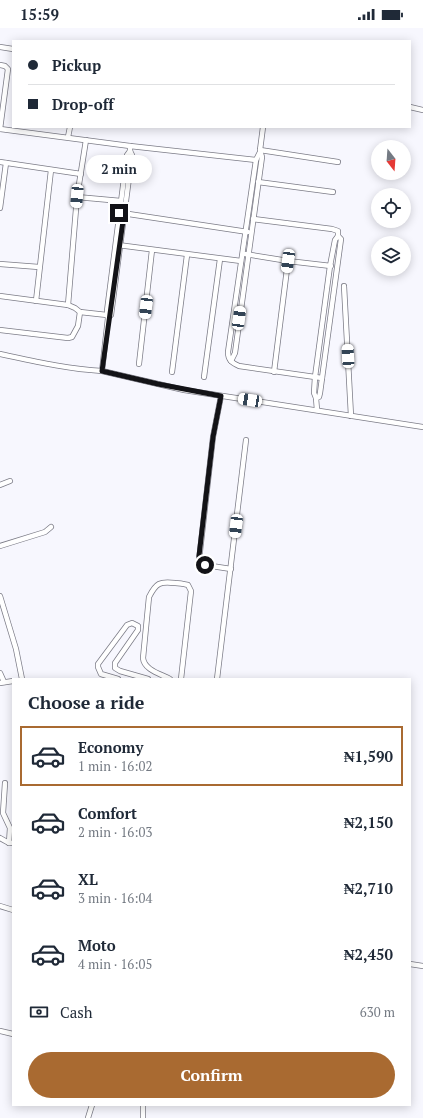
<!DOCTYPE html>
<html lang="en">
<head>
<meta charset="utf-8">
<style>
	:root { --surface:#fff; --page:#f2f2f3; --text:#1f2937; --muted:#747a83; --line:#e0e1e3; --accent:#a96a31 }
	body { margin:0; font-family:"PT Serif",serif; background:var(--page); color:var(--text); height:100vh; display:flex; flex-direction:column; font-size:15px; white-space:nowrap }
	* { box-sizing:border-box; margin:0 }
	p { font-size:13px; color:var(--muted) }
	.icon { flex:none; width:22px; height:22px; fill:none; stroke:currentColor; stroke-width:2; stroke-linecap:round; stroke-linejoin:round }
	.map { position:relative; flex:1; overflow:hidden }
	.panel { position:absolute; left:12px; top:650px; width:399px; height:428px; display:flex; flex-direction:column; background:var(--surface); border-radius:0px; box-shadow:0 2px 10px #0003 }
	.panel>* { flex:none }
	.hud { position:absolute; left:12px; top:12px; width:399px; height:88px; border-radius:0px; box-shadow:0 2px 10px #0003; display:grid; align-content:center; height:88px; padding:0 16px; background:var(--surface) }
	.needle { width:26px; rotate:163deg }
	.buttons { position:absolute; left:371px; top:112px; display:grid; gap:8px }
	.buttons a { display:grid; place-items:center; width:40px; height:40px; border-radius:50%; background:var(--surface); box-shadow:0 2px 10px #0003; font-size:20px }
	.end { position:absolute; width:18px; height:18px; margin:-9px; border:5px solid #131317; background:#fff; box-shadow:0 0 0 2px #fff }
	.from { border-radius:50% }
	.bubble { position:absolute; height:28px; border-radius:14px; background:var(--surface); box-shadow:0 2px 10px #0003; font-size:13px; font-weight:600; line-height:28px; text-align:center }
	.car { position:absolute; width:12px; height:24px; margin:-12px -6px; border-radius:5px; box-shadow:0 0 3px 1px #0007; background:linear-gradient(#fff 24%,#345 0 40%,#fff 0 76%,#345 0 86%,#fff 0) }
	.hud b { display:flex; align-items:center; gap:14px; height:38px; font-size:15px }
	.hud b+b { border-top:1px solid var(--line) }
	.hud i { width:10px; height:10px; background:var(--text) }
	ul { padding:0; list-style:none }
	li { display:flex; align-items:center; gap:12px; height:60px; margin:0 8px 6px; padding:0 8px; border:2px solid transparent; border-radius:0px }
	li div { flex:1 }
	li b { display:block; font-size:15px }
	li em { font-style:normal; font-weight:600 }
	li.active { border-color:var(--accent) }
	li>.icon { width:36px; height:36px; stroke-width:1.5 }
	h2 { padding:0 16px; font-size:18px; line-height:48px }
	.pay { display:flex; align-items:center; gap:10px; height:44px; padding:0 16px; font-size:15px }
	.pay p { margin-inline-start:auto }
	.action { display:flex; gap:8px; margin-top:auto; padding:8px 16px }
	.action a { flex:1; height:46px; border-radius:24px; background:var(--accent); color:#fff; font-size:16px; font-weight:600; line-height:46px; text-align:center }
	.status { display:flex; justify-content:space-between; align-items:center; height:28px; padding:0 20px; background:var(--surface); direction:ltr }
	.status svg { height:11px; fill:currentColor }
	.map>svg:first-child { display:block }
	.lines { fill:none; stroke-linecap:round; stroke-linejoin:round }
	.minor-casing { stroke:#7c7c87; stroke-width:6 }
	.minor { stroke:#fff; stroke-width:4.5 }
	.route { stroke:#131317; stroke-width:5 }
</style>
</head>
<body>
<div class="status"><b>15:59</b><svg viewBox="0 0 49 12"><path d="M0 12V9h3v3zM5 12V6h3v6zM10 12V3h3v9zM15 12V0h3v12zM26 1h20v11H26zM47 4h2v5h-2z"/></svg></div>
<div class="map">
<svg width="423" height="1090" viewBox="0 0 423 1090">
	<rect width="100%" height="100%" fill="#f7f7fe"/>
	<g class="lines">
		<g class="minor-casing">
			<g id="minor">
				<polyline points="0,19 13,21"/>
				<polyline points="0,37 5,38 8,41 0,101"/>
				<polyline points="410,79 423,82"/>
				<polyline points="0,101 130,118 256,132"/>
				<polyline points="68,109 70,99"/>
				<polyline points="260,122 338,134"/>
				<path d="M 260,124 L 256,132 L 228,324 C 228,332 232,335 239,338 L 322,350"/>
				<polyline points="0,134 81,146"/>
				<polyline points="258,154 333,164"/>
				<polyline points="77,169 121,173"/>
				<polyline points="0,180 6,135"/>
				<polyline points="122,185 248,204"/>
				<polyline points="253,191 332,201 338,203 338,208 341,211 320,365 319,369 316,370 317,382"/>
				<polyline points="118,217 241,233"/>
				<polyline points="245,226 288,233 331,238"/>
				<polyline points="0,236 39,239"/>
				<polyline points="344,258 351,388"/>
				<polyline points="0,268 68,277 75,280 80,284 107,287"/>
				<polyline points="36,273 51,142"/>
				<polyline points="68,277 77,169 86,112"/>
				<polyline points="108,290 107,283 127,127 130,123"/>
				<polyline points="0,302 68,310 72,309 78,298 80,284"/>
				<path d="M 0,326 C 33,333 67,341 102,343 L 184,362 L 423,399"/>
				<polyline points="231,333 235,325 262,129 260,122 263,99"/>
				<polyline points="139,336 152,222"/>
				<polyline points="102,343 108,290 111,287 132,127 130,123 130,118"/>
				<polyline points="172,344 187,227"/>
				<polyline points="274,344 288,233"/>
				<polyline points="204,349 220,231"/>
				<polyline points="221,368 213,409 199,532 200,534 205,537 231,541"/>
				<polyline points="316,370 314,365 315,349 330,238 335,212 338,208"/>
				<polyline points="0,457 10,453"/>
				<polyline points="0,518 45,504 51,499"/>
				<polyline points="0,568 16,621 22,651"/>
				<polyline points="0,645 4,654"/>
				<polyline points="118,651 101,646 98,639 98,636 127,597 132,595 138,598 138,602 115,635 115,640 120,643 148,651"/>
				<path d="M 170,651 C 161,646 144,642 143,630 L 149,569 C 156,555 160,553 175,555 C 179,555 184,556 188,557 L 191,563 L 181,651"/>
				<polyline points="217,651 246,412"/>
				<polyline points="0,655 13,653"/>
				<polyline points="5,755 3,785 10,800 9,815"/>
				<polyline points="0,810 9,815 13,815"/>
				<polyline points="0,878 13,882"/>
				<polyline points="410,936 423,938"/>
				<polyline points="0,1003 13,1006"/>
				<polyline points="143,1077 143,1090"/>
				<polyline points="88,1090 92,1077"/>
			</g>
		</g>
		<use href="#minor" class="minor"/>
	</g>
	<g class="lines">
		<polyline class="route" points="119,185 124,186 102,343 158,356 221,368 213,409 199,528 200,534 205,537"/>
	</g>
</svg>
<div class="buttons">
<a><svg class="needle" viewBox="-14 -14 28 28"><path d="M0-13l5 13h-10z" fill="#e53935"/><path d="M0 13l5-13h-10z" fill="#747a83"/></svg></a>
<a><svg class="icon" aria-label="locate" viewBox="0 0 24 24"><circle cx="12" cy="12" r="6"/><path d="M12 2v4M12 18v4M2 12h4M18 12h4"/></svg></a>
<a><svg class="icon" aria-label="layers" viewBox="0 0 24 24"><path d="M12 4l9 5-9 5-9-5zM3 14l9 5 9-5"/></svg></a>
</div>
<i class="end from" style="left:205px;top:537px"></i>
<i class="end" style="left:119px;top:185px"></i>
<div class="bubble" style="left:86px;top:127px;width:66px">2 min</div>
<i class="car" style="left:77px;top:168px;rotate:185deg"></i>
<i class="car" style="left:288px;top:233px;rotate:188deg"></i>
<i class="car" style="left:146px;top:279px;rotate:187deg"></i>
<i class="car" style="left:239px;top:290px;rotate:8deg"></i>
<i class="car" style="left:348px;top:328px;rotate:357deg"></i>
<i class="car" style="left:250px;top:372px;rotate:279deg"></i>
<i class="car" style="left:236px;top:498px;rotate:187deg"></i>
<div class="hud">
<b><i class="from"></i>Pickup</b>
<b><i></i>Drop-off</b>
</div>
<section class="panel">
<h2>Choose a ride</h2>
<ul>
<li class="active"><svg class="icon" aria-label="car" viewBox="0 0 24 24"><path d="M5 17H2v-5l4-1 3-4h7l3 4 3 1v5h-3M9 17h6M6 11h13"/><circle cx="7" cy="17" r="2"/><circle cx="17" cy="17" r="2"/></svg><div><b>Economy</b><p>1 min · 16:02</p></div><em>₦1,590</em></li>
<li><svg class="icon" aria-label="car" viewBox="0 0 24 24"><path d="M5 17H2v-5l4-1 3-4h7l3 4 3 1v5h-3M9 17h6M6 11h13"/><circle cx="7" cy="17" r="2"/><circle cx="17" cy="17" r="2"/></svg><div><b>Comfort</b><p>2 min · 16:03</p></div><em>₦2,150</em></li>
<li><svg class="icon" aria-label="car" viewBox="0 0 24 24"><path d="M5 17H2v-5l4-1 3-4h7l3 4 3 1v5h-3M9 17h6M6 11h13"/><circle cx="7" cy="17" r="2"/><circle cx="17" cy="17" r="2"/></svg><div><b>XL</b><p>3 min · 16:04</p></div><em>₦2,710</em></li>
<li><svg class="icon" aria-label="car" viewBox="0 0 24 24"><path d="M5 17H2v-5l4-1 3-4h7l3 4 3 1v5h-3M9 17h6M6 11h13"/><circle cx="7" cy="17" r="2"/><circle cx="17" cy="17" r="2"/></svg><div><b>Moto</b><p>4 min · 16:05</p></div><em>₦2,450</em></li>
</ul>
<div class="pay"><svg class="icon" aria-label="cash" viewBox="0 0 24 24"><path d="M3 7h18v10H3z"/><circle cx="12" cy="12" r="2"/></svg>Cash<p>630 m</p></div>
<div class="action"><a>Confirm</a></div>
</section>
</div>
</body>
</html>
